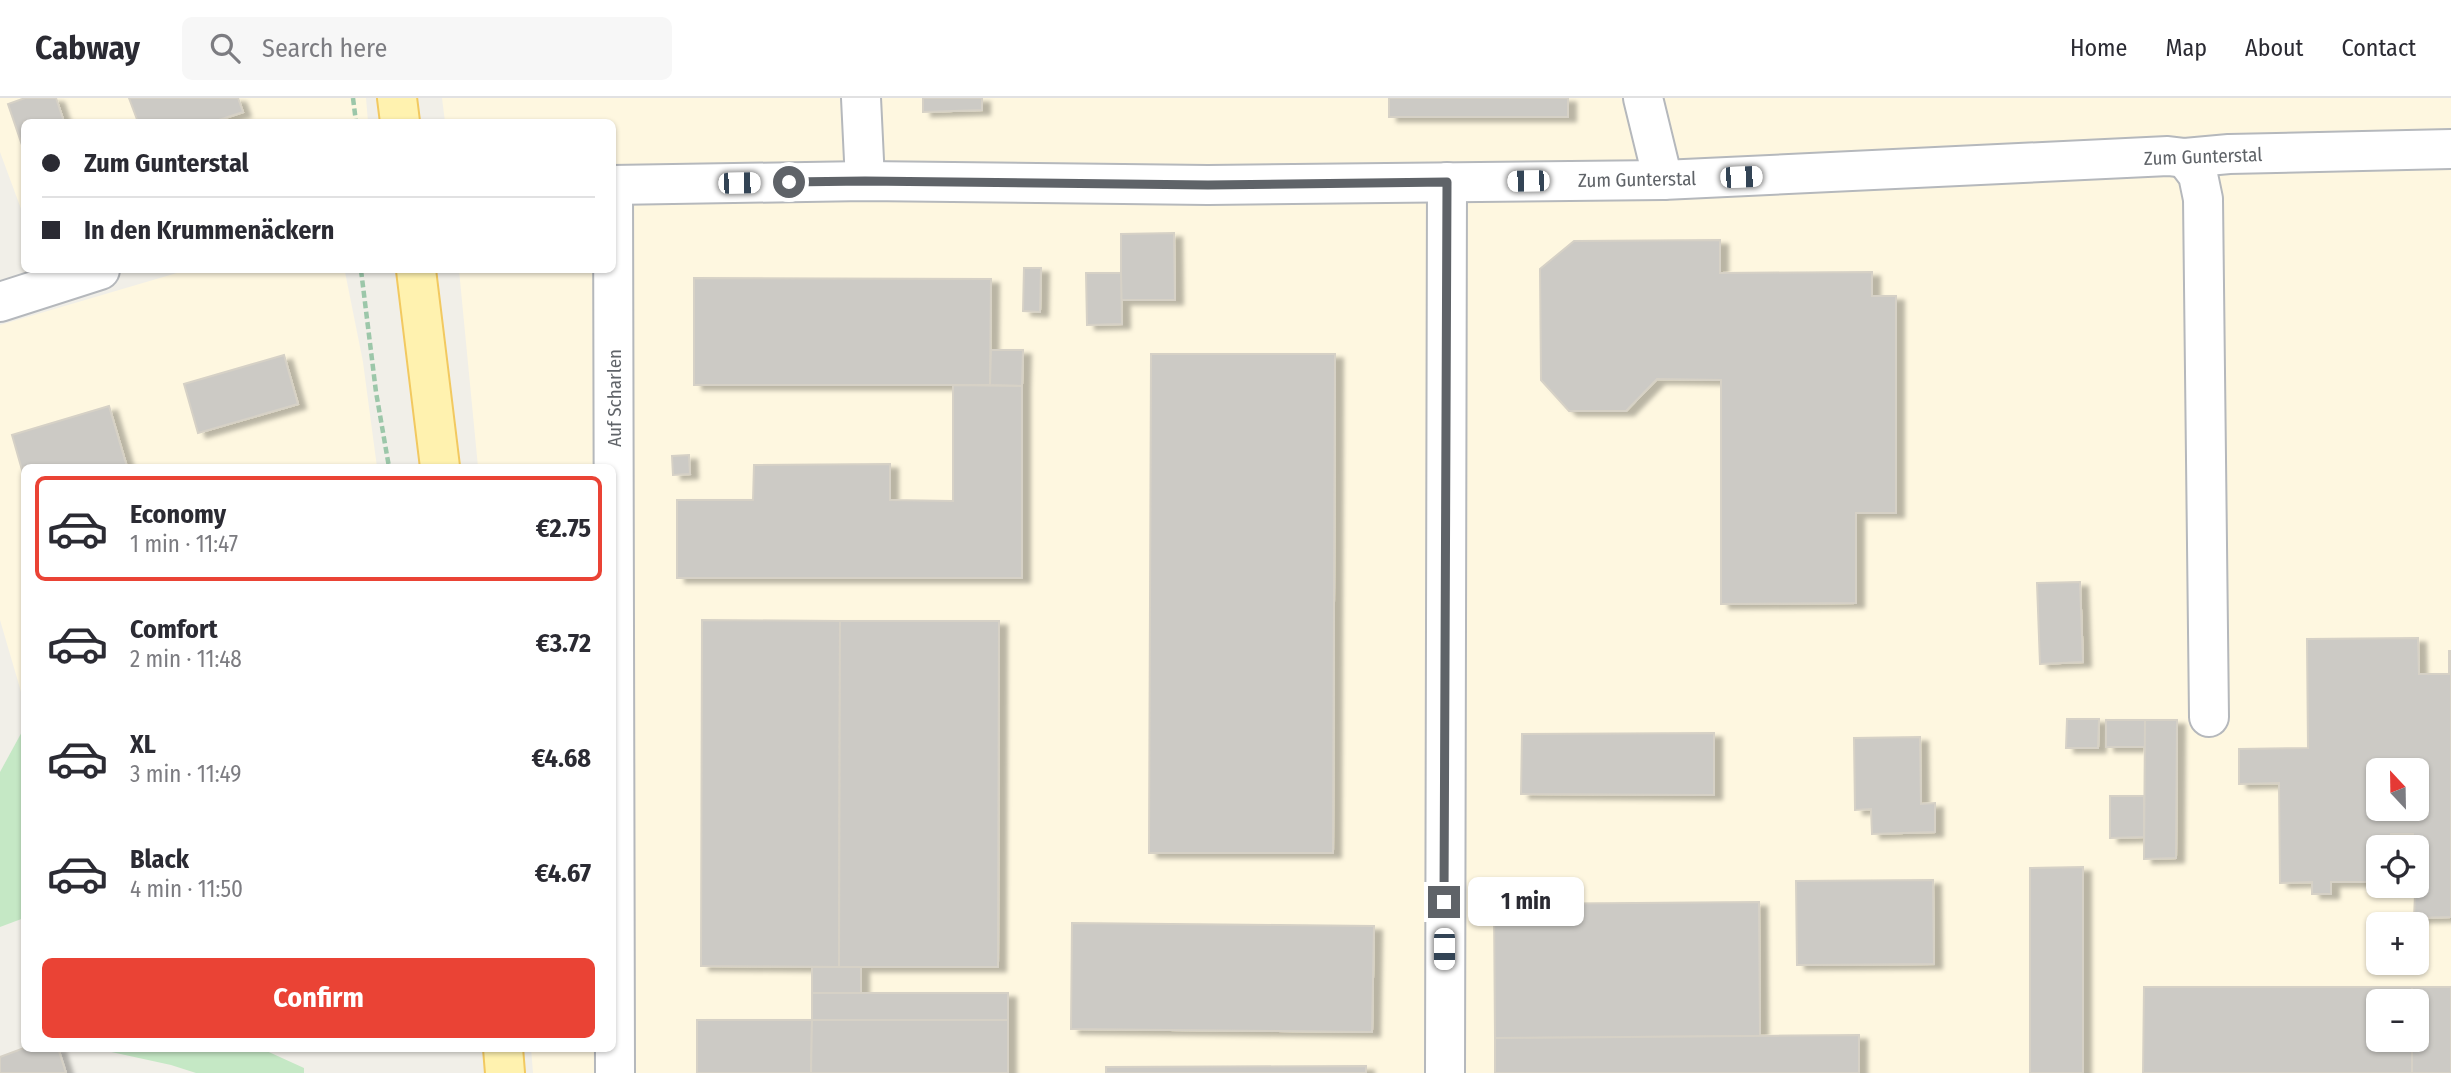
<!DOCTYPE html>
<html lang="en">
<head>
<meta charset="utf-8">
<style>
	:root { --surface:#fff; --page:#f7f7f7; --text:#2b2b33; --muted:#7c7c81; --line:#e1e1e2; --accent:#ea4335 }
	body { margin:0; font-family:"Fira Sans Condensed",sans-serif; background:var(--page); color:var(--text); height:100vh; display:flex; flex-direction:column; font-size:26px; white-space:nowrap }
	* { box-sizing:border-box; margin:0 }
	p { font-size:23px; color:var(--muted) }
	.icon { flex:none; width:38px; height:38px; fill:none; stroke:currentColor; stroke-width:2; stroke-linecap:round; stroke-linejoin:round }
	.map { position:relative; flex:1; overflow:hidden }
	.details { position:absolute; left:21px; top:366px; width:595px; height:588px; display:flex; flex-direction:column; background:var(--surface); border-radius:10px; box-shadow:0 2px 5px #0004 }
	.details>* { flex:none }
	.top-card { position:absolute; left:21px; top:21px; width:595px; height:154px; border-radius:10px; box-shadow:0 2px 5px #0004; display:grid; align-content:center; height:154px; padding:0 21px; background:var(--surface) }
	.needle { width:46px; rotate:338deg }
	.controls { position:absolute; left:2366px; top:660px; display:grid; gap:14px }
	.controls a { display:grid; place-items:center; width:63px; height:63px; border-radius:10px; background:var(--surface); box-shadow:0 2px 5px #0004; font-size:35px }
	.end { position:absolute; width:32px; height:32px; margin:-16px; border:9px solid #5f6368; background:#fff; box-shadow:0 0 0 4px #fff }
	.from { border-radius:50% }
	.bubble { position:absolute; height:49px; border-radius:10px; background:var(--surface); box-shadow:0 2px 5px #0004; font-size:23px; font-weight:700; line-height:49px; text-align:center }
	.car { position:absolute; width:21px; height:42px; margin:-21px -10px; border-radius:9px; box-shadow:0 0 5px 2px #0007; background:linear-gradient(#fff 24%,#345 0 40%,#fff 0 76%,#345 0 86%,#fff 0) }
	.top-card b { display:flex; align-items:center; gap:24px; height:66px; font-size:26px }
	.top-card b+b { border-top:2px solid var(--line) }
	.top-card i { width:18px; height:18px; background:var(--text) }
	ul { padding:12px 0 0; list-style:none }
	li { display:flex; align-items:center; gap:21px; height:105px; margin:0 14px 10px; padding:0 7px; border:4px solid transparent; border-radius:10px }
	li div { flex:1 }
	li b { display:block; font-size:26px }
	li em { font-style:normal; font-weight:700 }
	li.current { border-color:var(--accent) }
	li>.icon { width:63px; height:63px; stroke-width:1.5 }
	.cta { display:flex; gap:14px; margin-top:auto; padding:14px 21px }
	.cta a { flex:1; height:80px; border-radius:10px; background:var(--accent); color:#fff; font-size:28px; font-weight:700; line-height:80px; text-align:center }
	header { display:flex; align-items:center; gap:42px; box-sizing:border-box; height:98px; padding:0 35px; background:var(--surface); border-bottom:2px solid var(--line) }
	header strong { font-size:33px }
	nav { display:flex; gap:38px; margin-inline-start:auto; font-size:24px }
	.search { width:490px; height:63px; background:var(--page); display:flex; align-items:center; gap:18px; box-sizing:border-box; padding:0 24px; border-radius:10px; color:var(--muted); font-size:26px }
	.map>svg:first-child { display:block }
	.commercial { fill:#fef7e0; fill-rule:evenodd }
	.green { fill:#c5e8c5 }
	.building { fill:#cccac5; stroke:#d6d1c6; stroke-width:2; fill-rule:evenodd; filter:url(#shadow) }
	.lines { fill:none; stroke-linecap:round; stroke-linejoin:round }
	.minor-casing { stroke:#b5b8bc; stroke-width:42 }
	.major-casing { stroke:#f2c960; stroke-width:42 }
	.path { stroke:#9cc7a9; stroke-width:4.5; stroke-dasharray:7 3.5; stroke-linecap:butt }
	.minor { stroke:#fff; stroke-width:38 }
	.major { stroke:#fff2af; stroke-width:38 }
	.route { stroke:#5f6368; stroke-width:9 }
	.labels { text-anchor:middle; stroke-width:5; stroke-linejoin:round; paint-order:stroke }
	.street-label { font-size:19px; fill:#5f6368; stroke:#fff }
</style>
</head>
<body>
<header>
<strong>Cabway</strong>
<div class="search"><svg class="icon" aria-label="search" viewBox="0 0 24 24"><circle cx="10" cy="10" r="6"/><path d="M15 15l6 6"/></svg>Search here</div>
<nav><a>Home</a><a>Map</a><a>About</a><a>Contact</a></nav>
</header>
<div class="map">
<svg width="2451" height="975" viewBox="0 0 2451 975">
	<defs>
		<filter id="shadow"><feDropShadow dx="8" dy="4.5" stdDeviation="2" flood-color="#0004"/></filter>
	</defs>
	<rect width="100%" height="100%" fill="#f1efe8"/>
	<g class="commercial">
		<polygon points="0,0 366,0 368,24 24,24 24,119 0,54"/>
		<path d="M 442,0 L 2451,0 L 2451,975 L 533,975 L 531,950 L 612,950 L 612,369 L 478,369 L 459,172 L 612,172 L 612,24 L 445,24 ZM 2378,672 L 2417,672 L 2417,710 L 2378,710 ZM 2378,749 L 2417,749 L 2417,788 L 2378,788 ZM 2378,826 L 2417,826 L 2417,864 L 2378,864 ZM 2378,903 L 2417,903 L 2417,942 L 2378,942 Z"/>
		<polygon points="187,172 340,172 345,174 363,264 377,369 24,369 24,604 0,522 0,227"/>
	</g>
	<g class="green">
		<polygon points="24,630 24,820 0,829 0,674"/>
		<polygon points="93,950 260,950 304,970 304,975 196,975 171,967"/>
	</g>
	<g class="building">
		<polygon points="25,0 56,0 64,24 24,24 24,53 8,6"/>
		<polygon points="129,0 238,0 243,14 213,24 138,24"/>
		<polygon points="923,0 982,0 982,12 923,14"/>
		<rect x="1389" y="0" width="179" height="19"/>
		<polygon points="1174,135 1175,202 1121,202 1121,136"/>
		<polygon points="1720,142 1720,175 1872,174 1872,198 1896,198 1896,415 1856,415 1856,505 1721,506 1721,282 1657,281 1626,313 1569,313 1541,282 1540,171 1574,143"/>
		<polygon points="1024,170 1041,170 1040,214 1023,213"/>
		<polygon points="1086,175 1121,175 1122,226 1087,227"/>
		<polygon points="694,180 991,181 990,287 694,287"/>
		<polygon points="991,252 1023,252 1022,288 990,287"/>
		<polygon points="1151,256 1335,256 1333,755 1149,755"/>
		<polygon points="284,257 298,306 198,335 184,286"/>
		<polygon points="953,287 1022,288 1022,480 677,480 677,402 753,402 754,367 890,366 890,402 953,403"/>
		<polygon points="109,308 127,369 24,369 24,379 12,337"/>
		<polygon points="689,357 690,376 673,377 672,358"/>
		<polygon points="2080,484 2083,564 2040,566 2037,485"/>
		<polygon points="702,522 840,523 839,869 701,868"/>
		<polygon points="840,523 999,523 998,869 839,869"/>
		<path d="M 2418,540 L 2419,576 L 2449,576 L 2449,553 L 2451,553 L 2451,819 L 2414,820 L 2417,749 L 2413,749 L 2413,736 L 2391,736 L 2391,749 L 2378,749 L 2378,784 L 2331,784 L 2331,796 L 2312,796 L 2312,784 L 2280,785 L 2279,685 L 2239,686 L 2239,651 L 2308,650 L 2307,541 ZM 2378,672 L 2417,672 L 2417,710 L 2378,710 Z"/>
		<polygon points="2067,621 2099,621 2098,650 2066,650"/>
		<rect x="2106" y="622" width="39" height="27"/>
		<polygon points="2145,622 2177,622 2176,760 2144,761"/>
		<polygon points="1714,635 1714,697 1521,696 1522,636"/>
		<polygon points="1920,639 1921,706 1935,705 1935,734 1872,736 1871,711 1855,712 1854,640"/>
		<polygon points="2110,698 2144,698 2144,739 2110,740"/>
		<polygon points="2083,769 2083,975 2030,975 2030,770"/>
		<polygon points="1933,782 1934,866 1797,867 1796,783"/>
		<polygon points="1759,804 1760,938 1495,940 1494,806"/>
		<polygon points="1072,825 1374,828 1372,934 1071,931"/>
		<rect x="812" y="869" width="49" height="26"/>
		<polygon points="2144,889 2412,889 2412,903 2378,903 2378,942 2412,942 2412,975 2143,975"/>
		<polygon points="2412,889 2451,889 2451,975 2412,975 2412,942 2417,942 2417,903 2412,903"/>
		<rect x="812" y="895" width="196" height="27"/>
		<polygon points="697,922 812,922 811,975 697,975"/>
		<polygon points="812,922 1008,922 1008,975 811,975"/>
		<polygon points="1859,937 1859,975 1495,975 1495,940"/>
		<polygon points="24,950 58,950 66,975 0,975 0,959"/>
		<polygon points="1366,968 1366,975 1106,975 1106,969"/>
	</g>
	<g class="lines">
		<g class="minor-casing">
			<g id="minor">
				<polyline points="861,0 865,83"/>
				<polyline points="1643,0 1663,82"/>
				<polyline points="2185,60 2198,77 2203,101 2209,619"/>
				<polyline points="612,87 865,83 1208,87 1663,82 2168,58 2185,60 2229,56 2451,51"/>
				<polyline points="613,87 615,975"/>
				<polyline points="0,204 100,172"/>
				<polyline points="1445,975 1447,84"/>
			</g>
		</g>
		<g class="major-casing">
			<g id="major">
				<polyline points="397,0 400,24"/>
				<polyline points="416,172 440,369"/>
				<polyline points="503,950 505,975"/>
			</g>
		</g>
		<g class="path">
			<polyline points="353,0 356,24"/>
			<polyline points="361,172 376,294 389,369"/>
		</g>
		<use href="#minor" class="minor"/>
		<use href="#major" class="major"/>
	</g>
	<g class="lines">
		<polyline class="route" points="789,84 865,83 1208,87 1447,84 1444,804"/>
	</g>
	<g class="labels">
		<g class="street-label">
			<text transform="translate(2203 58) rotate(-2)" y="7">Zum Gunterstal</text>
			<text transform="translate(1637 81) rotate(-1)" y="7">Zum Gunterstal</text>
			<text transform="translate(614 300) rotate(-90)" y="7">Auf Scharlen</text>
		</g>
	</g>
</svg>
<div class="controls">
<a><svg class="needle" viewBox="-14 -14 28 28"><path d="M0-13l5 13h-10z" fill="#e53935"/><path d="M0 13l5-13h-10z" fill="#7c7c81"/></svg></a>
<a><svg class="icon" aria-label="locate" viewBox="0 0 24 24"><circle cx="12" cy="12" r="6"/><path d="M12 2v4M12 18v4M2 12h4M18 12h4"/></svg></a>
<a>+</a>
<a>−</a>
</div>
<i class="end from" style="left:789px;top:84px"></i>
<i class="end" style="left:1444px;top:804px"></i>
<div class="bubble" style="left:1468px;top:779px;width:116px">1 min</div>
<i class="car" style="left:1741px;top:79px;rotate:88deg"></i>
<i class="car" style="left:1528px;top:83px;rotate:269deg"></i>
<i class="car" style="left:739px;top:85px;rotate:89deg"></i>
<i class="car" style="left:1444px;top:851px;rotate:180deg"></i>
<div class="top-card">
<b><i class="from"></i>Zum Gunterstal</b>
<b><i></i>In den Krummenäckern</b>
</div>
<section class="details">
<ul>
<li class="current"><svg class="icon" aria-label="car" viewBox="0 0 24 24"><path d="M5 17H2v-5l4-1 3-4h7l3 4 3 1v5h-3M9 17h6M6 11h13"/><circle cx="7" cy="17" r="2"/><circle cx="17" cy="17" r="2"/></svg><div><b>Economy</b><p>1 min · 11:47</p></div><em>€2.75</em></li>
<li><svg class="icon" aria-label="car" viewBox="0 0 24 24"><path d="M5 17H2v-5l4-1 3-4h7l3 4 3 1v5h-3M9 17h6M6 11h13"/><circle cx="7" cy="17" r="2"/><circle cx="17" cy="17" r="2"/></svg><div><b>Comfort</b><p>2 min · 11:48</p></div><em>€3.72</em></li>
<li><svg class="icon" aria-label="car" viewBox="0 0 24 24"><path d="M5 17H2v-5l4-1 3-4h7l3 4 3 1v5h-3M9 17h6M6 11h13"/><circle cx="7" cy="17" r="2"/><circle cx="17" cy="17" r="2"/></svg><div><b>XL</b><p>3 min · 11:49</p></div><em>€4.68</em></li>
<li><svg class="icon" aria-label="car" viewBox="0 0 24 24"><path d="M5 17H2v-5l4-1 3-4h7l3 4 3 1v5h-3M9 17h6M6 11h13"/><circle cx="7" cy="17" r="2"/><circle cx="17" cy="17" r="2"/></svg><div><b>Black</b><p>4 min · 11:50</p></div><em>€4.67</em></li>
</ul>
<div class="cta"><a>Confirm</a></div>
</section>
</div>
</body>
</html>
